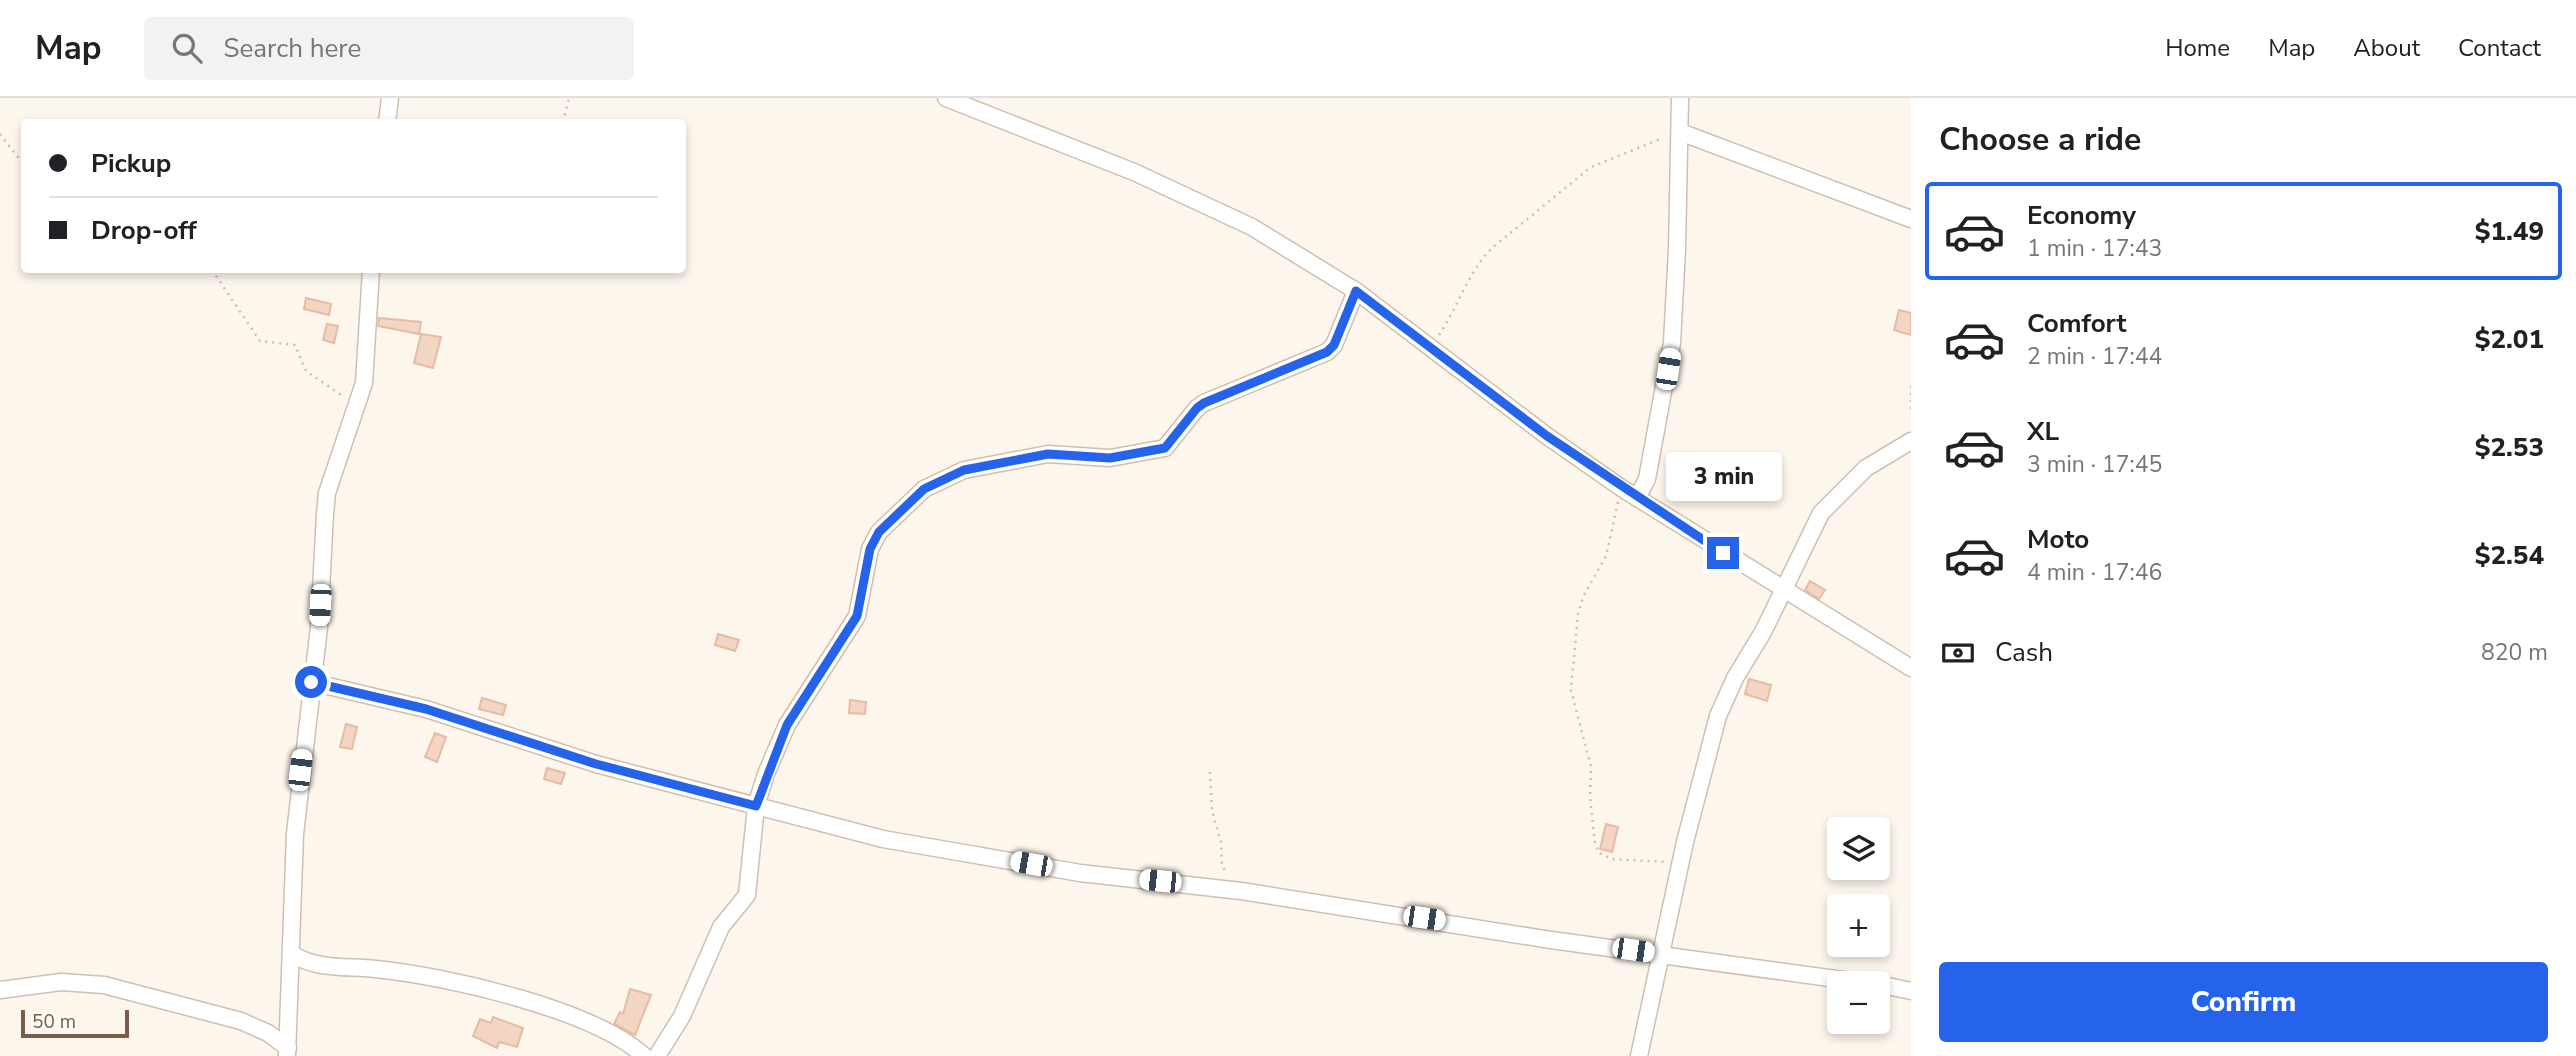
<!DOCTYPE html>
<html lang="en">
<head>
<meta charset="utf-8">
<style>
	:root { --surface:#fff; --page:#f2f2f2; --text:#202124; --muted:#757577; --line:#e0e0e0; --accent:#2563eb }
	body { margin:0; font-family:"Nunito Sans",sans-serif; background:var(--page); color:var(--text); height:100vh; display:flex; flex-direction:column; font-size:26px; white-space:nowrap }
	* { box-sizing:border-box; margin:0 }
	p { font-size:23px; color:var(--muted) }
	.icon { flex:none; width:38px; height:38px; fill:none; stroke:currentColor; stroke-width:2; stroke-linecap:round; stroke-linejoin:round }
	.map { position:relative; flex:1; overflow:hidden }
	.side { display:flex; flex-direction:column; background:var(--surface); width:665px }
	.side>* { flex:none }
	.guide { position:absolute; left:21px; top:21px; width:665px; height:154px; border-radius:7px; box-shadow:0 4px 10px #0003; display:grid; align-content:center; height:154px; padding:0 28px; background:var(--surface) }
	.fabs { position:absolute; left:1827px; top:719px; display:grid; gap:14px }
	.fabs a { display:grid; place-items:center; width:63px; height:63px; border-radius:7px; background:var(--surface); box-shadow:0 4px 10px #0003; font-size:35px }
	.scale { position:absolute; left:21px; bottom:18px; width:108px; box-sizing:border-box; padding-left:7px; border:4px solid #7a5c4d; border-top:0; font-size:19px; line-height:24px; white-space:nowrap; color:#7a5c4d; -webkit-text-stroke:5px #fffaf3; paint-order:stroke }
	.end { position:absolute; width:32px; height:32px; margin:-16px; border:9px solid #2563eb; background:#fff; box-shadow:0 0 0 4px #fff }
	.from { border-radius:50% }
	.bubble { position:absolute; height:49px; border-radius:7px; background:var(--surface); box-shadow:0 4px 10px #0003; font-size:23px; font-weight:800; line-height:49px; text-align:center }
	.car { position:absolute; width:21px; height:42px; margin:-21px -10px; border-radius:9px; box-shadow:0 0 5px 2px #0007; background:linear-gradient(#fff 24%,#345 0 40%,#fff 0 76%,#345 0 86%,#fff 0) }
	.guide b { display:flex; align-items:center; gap:24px; height:66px; font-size:26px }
	.guide b+b { border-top:2px solid var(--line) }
	.guide i { width:18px; height:18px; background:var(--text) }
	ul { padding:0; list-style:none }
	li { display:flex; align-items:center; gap:21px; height:98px; margin:0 14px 10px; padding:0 14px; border:4px solid transparent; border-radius:7px }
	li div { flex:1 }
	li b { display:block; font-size:26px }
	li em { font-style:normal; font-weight:800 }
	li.on { border-color:var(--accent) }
	li>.icon { width:63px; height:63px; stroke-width:1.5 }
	h2 { padding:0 28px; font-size:32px; line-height:84px }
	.pay { display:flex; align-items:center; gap:18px; height:77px; padding:0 28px; font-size:26px }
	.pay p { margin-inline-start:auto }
	.action { display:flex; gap:14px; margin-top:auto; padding:14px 28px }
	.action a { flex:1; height:80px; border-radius:7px; background:var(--accent); color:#fff; font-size:28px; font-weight:800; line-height:80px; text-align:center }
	header { display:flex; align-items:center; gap:42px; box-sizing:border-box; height:98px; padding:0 35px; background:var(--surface); border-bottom:2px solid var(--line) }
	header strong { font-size:33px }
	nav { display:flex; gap:38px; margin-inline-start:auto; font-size:24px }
	.search { width:490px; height:63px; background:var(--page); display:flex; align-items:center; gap:18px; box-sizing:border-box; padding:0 24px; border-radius:7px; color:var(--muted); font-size:26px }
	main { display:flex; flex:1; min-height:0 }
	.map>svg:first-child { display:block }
	.building { fill:#f3d5c3; stroke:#e6bba3; stroke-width:2 }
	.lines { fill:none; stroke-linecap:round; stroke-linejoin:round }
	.minor-casing { stroke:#d1beb0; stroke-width:19 }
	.path { stroke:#d9b8a5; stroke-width:2.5; stroke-dasharray:2 5; stroke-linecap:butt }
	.minor { stroke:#fff; stroke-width:16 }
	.route { stroke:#2563eb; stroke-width:9 }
</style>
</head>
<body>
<header>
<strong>Map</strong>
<div class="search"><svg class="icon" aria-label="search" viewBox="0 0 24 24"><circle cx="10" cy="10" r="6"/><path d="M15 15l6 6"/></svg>Search here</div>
<nav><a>Home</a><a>Map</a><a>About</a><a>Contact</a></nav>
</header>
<main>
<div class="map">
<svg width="1911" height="958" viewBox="0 0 1911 958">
	<rect width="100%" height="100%" fill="#fdf6ec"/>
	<g class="building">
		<polygon points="306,200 331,206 329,217 304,211"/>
		<polygon points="1899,212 1911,215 1911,237 1894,232"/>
		<polygon points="379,220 421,224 419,236 378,228"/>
		<polygon points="327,226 338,228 334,245 323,242"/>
		<polygon points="421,236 441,239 433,270 414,265"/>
		<polygon points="1690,359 1714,370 1707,394 1671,384 1675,370 1685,373"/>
		<polygon points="1810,483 1825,492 1819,501 1805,492"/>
		<polygon points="718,536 739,542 735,553 715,547"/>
		<polygon points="1749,581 1771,587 1767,603 1745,596"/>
		<polygon points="482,600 506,607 503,617 479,611"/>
		<polygon points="850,602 866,604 865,616 849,615"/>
		<polygon points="346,626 357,629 352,651 340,649"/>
		<polygon points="435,635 446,639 437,664 425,659"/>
		<polygon points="547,670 565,675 561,686 544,681"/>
		<polygon points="1606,726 1618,729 1612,754 1600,751"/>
		<polygon points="630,891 651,897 635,937 614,926 620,914 623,916"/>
		<polygon points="493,919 523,930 517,949 499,944 497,950 473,938 480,921 491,925"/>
	</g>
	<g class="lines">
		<g class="minor-casing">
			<g id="minor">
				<polyline points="946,0 1134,74 1252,129 1356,193 1547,338 1623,391 1911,570"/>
				<polyline points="387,24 390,0"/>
				<polyline points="1680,34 1911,121"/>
				<polyline points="1637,400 1647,381 1672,245 1677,151 1680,0"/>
				<polyline points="311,584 426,611 596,666 883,741 1080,775 1241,793 1551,842 1873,886"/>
				<path d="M 293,857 C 320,872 345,868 376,871 C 445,878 593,911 644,958"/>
				<polyline points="1878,886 1911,893"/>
				<polyline points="0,892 61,884 104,887 241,923 268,935 288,950"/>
				<polyline points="287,958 295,736 319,529 325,416 327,395 364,285 371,172"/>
				<polyline points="657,958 682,918 721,829 747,797 756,708 766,676 787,627 857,518 870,451 879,434 924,391 964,372 1048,356 1110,360 1165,350 1197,310 1204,305 1327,254 1334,247 1356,193"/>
				<polyline points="1639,958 1685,744 1718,618 1735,580 1763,534 1821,415 1866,370 1911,343"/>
			</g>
		</g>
		<g class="path">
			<polyline points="563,24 569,0"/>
			<polyline points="0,36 24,67"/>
			<polyline points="212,172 260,243 295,247 306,273 344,299"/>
			<path d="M 1439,237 C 1458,209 1468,174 1492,150 L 1591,69 L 1663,40"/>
			<polyline points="1911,288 1911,313"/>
			<polyline points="1618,404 1606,458 1583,499 1578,516 1571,592 1591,669 1590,699 1595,746 1599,755 1612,761 1666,764"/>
			<polyline points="1210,674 1212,713 1221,744 1222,768 1227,776"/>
		</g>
		<use href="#minor" class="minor"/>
	</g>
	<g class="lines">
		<polyline class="route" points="311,584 426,611 596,666 756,708 787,627 857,518 870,451 879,434 924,391 964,372 1048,356 1110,360 1165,350 1197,310 1204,305 1327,254 1334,247 1356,193 1547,338 1723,455"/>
	</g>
</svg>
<div class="fabs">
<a><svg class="icon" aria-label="layers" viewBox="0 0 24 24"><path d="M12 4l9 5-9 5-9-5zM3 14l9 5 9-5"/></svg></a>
<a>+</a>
<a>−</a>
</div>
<div class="scale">50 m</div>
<i class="end from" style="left:311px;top:584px"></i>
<i class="end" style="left:1723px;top:455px"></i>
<div class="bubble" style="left:1666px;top:354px;width:116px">3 min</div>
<i class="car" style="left:1668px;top:271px;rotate:9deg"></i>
<i class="car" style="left:320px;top:507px;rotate:183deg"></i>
<i class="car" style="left:300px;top:672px;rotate:7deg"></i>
<i class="car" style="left:1031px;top:766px;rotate:280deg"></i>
<i class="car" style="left:1160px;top:783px;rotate:276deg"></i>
<i class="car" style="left:1424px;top:820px;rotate:98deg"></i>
<i class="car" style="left:1633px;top:852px;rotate:98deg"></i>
<div class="guide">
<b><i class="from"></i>Pickup</b>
<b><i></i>Drop-off</b>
</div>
</div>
<section class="side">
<h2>Choose a ride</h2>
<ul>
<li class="on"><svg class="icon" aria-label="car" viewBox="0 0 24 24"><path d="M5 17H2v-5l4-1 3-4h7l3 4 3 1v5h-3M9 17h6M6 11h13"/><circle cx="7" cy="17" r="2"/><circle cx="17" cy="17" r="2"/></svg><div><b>Economy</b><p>1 min · 17:43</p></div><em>$1.49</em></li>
<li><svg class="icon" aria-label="car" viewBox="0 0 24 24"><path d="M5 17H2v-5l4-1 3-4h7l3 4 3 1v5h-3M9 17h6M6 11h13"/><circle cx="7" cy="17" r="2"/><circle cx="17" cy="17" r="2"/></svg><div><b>Comfort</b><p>2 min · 17:44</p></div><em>$2.01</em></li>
<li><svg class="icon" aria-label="car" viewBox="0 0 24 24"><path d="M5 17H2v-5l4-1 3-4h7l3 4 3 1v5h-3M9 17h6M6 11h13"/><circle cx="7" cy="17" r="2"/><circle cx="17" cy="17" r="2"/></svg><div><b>XL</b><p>3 min · 17:45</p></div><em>$2.53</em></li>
<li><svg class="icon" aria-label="car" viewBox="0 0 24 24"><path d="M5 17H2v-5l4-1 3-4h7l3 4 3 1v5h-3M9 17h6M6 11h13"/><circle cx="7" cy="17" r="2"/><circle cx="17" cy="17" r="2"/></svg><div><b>Moto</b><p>4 min · 17:46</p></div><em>$2.54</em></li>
</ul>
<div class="pay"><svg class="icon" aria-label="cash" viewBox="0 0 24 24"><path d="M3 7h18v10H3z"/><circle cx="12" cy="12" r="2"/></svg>Cash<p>820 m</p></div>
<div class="action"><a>Confirm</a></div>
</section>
</main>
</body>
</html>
